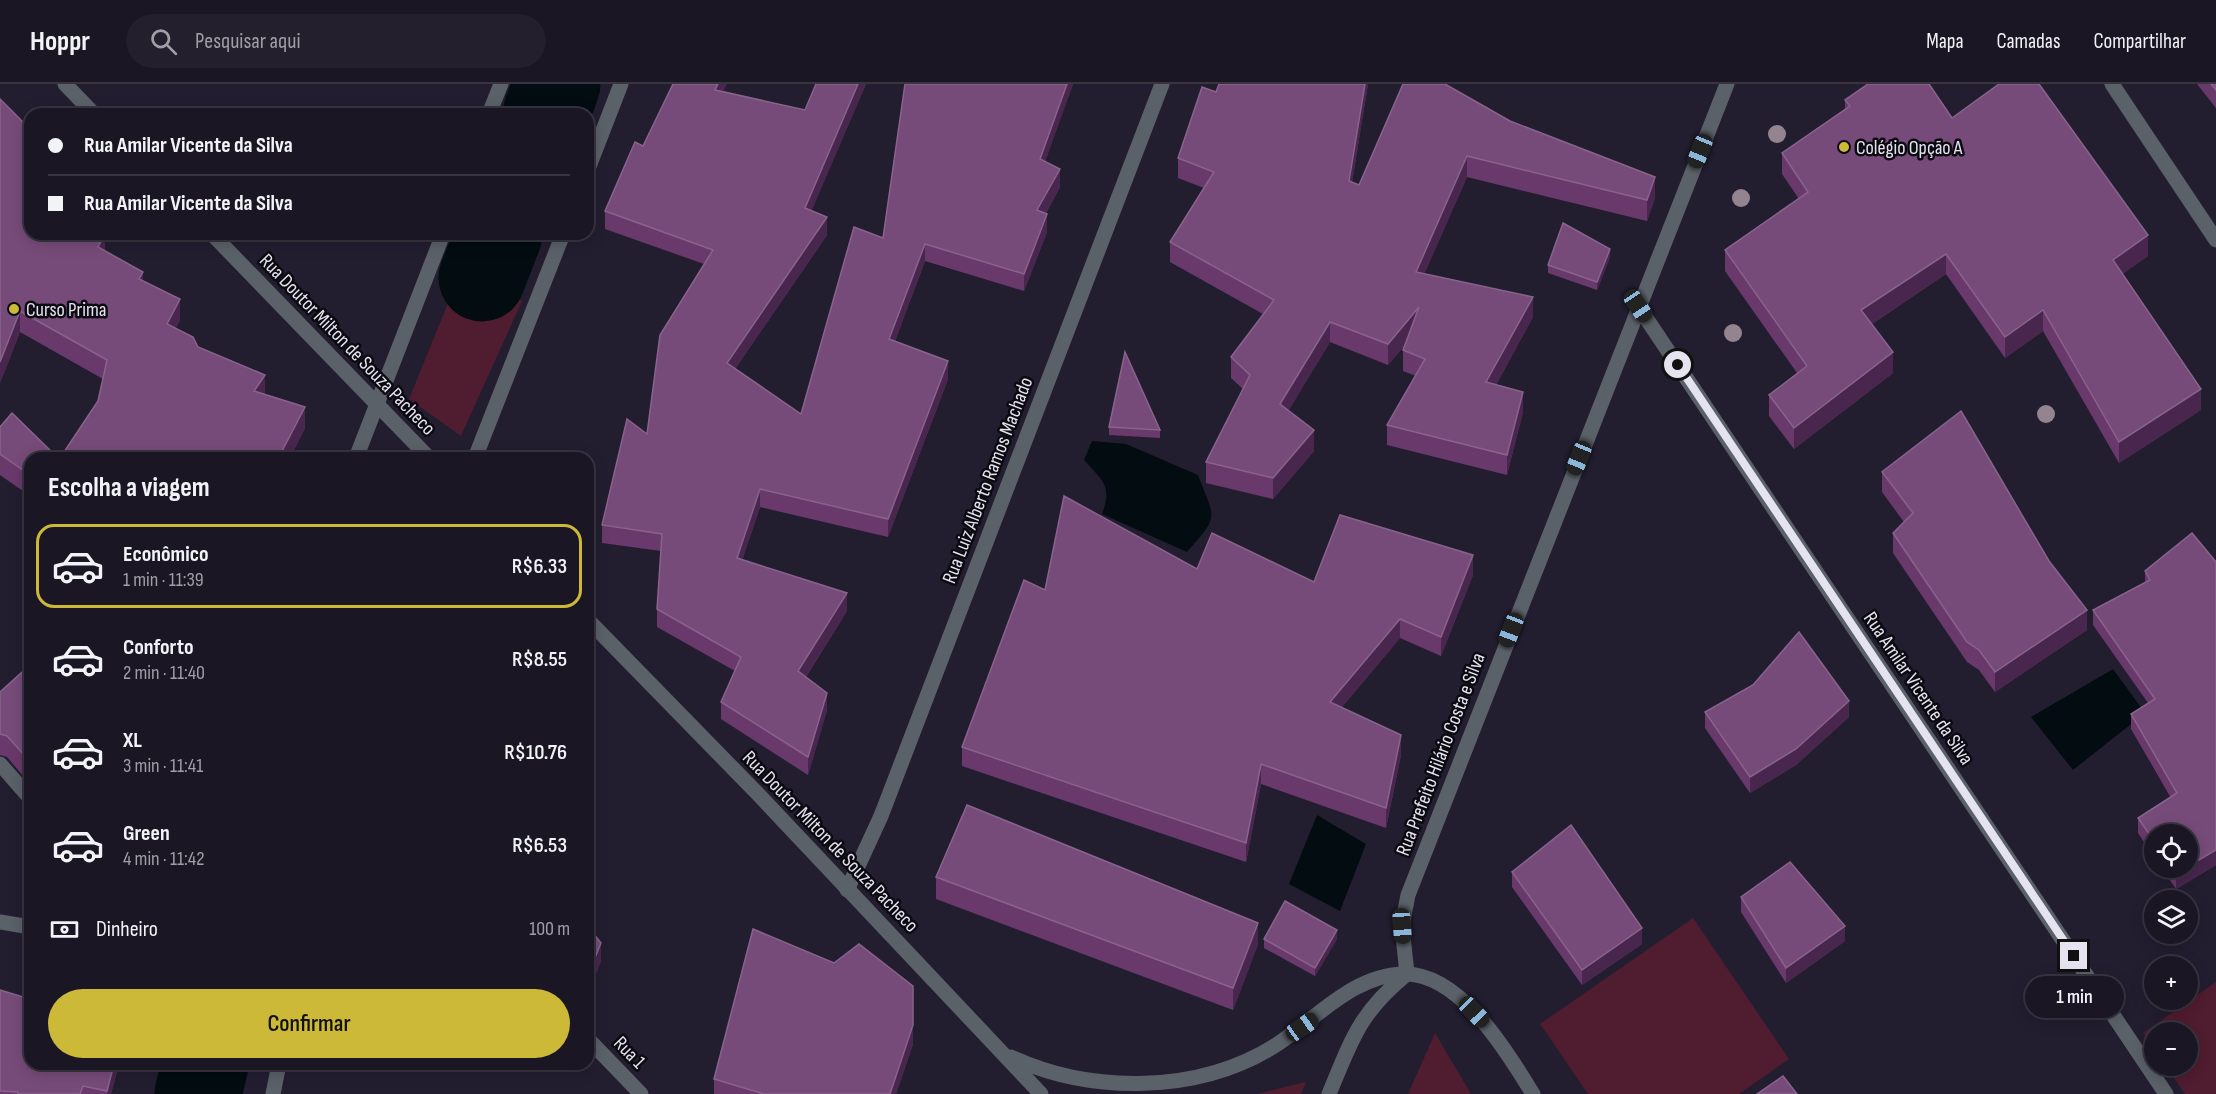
<!DOCTYPE html>
<html lang="pt">
<head>
<meta charset="utf-8">
<style>
	:root { --surface:#1a1624; --page:#231f2c; --text:#f1f3f6; --muted:#9f9fa6; --line:#383541; --accent:#cdb938 }
	body { margin:0; font-family:"Sofia Sans Condensed",sans-serif; background:var(--page); color:var(--text); height:100vh; display:flex; flex-direction:column; font-size:22px; white-space:nowrap }
	* { box-sizing:border-box; margin:0 }
	p { font-size:20px; color:var(--muted) }
	.icon { flex:none; width:33px; height:33px; fill:none; stroke:currentColor; stroke-width:2; stroke-linecap:round; stroke-linejoin:round }
	.map { position:relative; flex:1; overflow:hidden }
	.sheet { position:absolute; left:24px; top:368px; width:570px; height:618px; display:flex; flex-direction:column; background:var(--surface); border-radius:18px; box-shadow:0 3px 15px #0003,0 0 0 2px var(--line) }
	.sheet>* { flex:none }
	.top-card { position:absolute; left:24px; top:24px; width:570px; height:132px; border-radius:18px; box-shadow:0 3px 15px #0003,0 0 0 2px var(--line); display:grid; align-content:center; height:132px; padding:0 24px; background:var(--surface) }
	.buttons { position:absolute; left:2144px; top:740px; display:grid; gap:12px }
	.buttons a { display:grid; place-items:center; width:54px; height:54px; border-radius:50%; background:var(--surface); box-shadow:0 3px 15px #0003,0 0 0 2px var(--line); font-size:30px }
	.end { position:absolute; width:27px; height:27px; margin:-14px; border:8px solid #e5e3ef; background:#111; box-shadow:0 0 0 3px #111 }
	.from { border-radius:50% }
	.bubble { position:absolute; height:42px; border-radius:21px; background:var(--surface); box-shadow:0 3px 15px #0003,0 0 0 2px var(--line); font-size:20px; font-weight:600; line-height:42px; text-align:center }
	.car { position:absolute; width:18px; height:36px; margin:-18px -9px; border-radius:8px; box-shadow:0 0 4px 2px #0007; background:linear-gradient(#222 24%,#8ab4d8 0 40%,#222 0 76%,#8ab4d8 0 86%,#222 0) }
	.top-card b { display:flex; align-items:center; gap:21px; height:57px; font-size:22px }
	.top-card b+b { border-top:2px solid var(--line) }
	.top-card i { width:15px; height:15px; background:var(--text) }
	ul { padding:0; list-style:none }
	li { display:flex; align-items:center; gap:18px; height:84px; margin:0 12px 9px; padding:0 12px; border:3px solid transparent; border-radius:18px }
	li div { flex:1 }
	li b { display:block; font-size:22px }
	li em { font-style:normal; font-weight:600 }
	li.active { border-color:var(--accent) }
	li>.icon { width:54px; height:54px; stroke-width:1.5 }
	h2 { padding:0 24px; font-size:27px; line-height:72px }
	.pay { display:flex; align-items:center; gap:15px; height:66px; padding:0 24px; font-size:22px }
	.pay p { margin-inline-start:auto }
	.cta { display:flex; gap:12px; margin-top:auto; padding:12px 24px }
	.cta a { flex:1; height:69px; border-radius:36px; background:var(--accent); color:#111; font-size:24px; font-weight:600; line-height:69px; text-align:center }
	header { display:flex; align-items:center; gap:36px; box-sizing:border-box; height:84px; padding:0 30px; background:var(--surface); border-bottom:2px solid var(--line) }
	header strong { font-size:28px }
	nav { display:flex; gap:33px; margin-inline-start:auto; font-size:21px }
	.search { width:420px; height:54px; background:var(--page); display:flex; align-items:center; gap:15px; box-sizing:border-box; padding:0 21px; border-radius:33px; color:var(--muted); font-size:22px }
	.map>svg:first-child { display:block }
	.green { fill:#501c2f }
	.water { fill:#020c11 }
	.lines { fill:none; stroke-linecap:round; stroke-linejoin:round }
	.river { stroke:#020c11; stroke-width:87 }
	.minor { stroke:#5b6169; stroke-width:15 }
	.tree { fill:#938490 }
	.wall { fill:#6a396b }
	.shaded-wall { fill:#48264d }
	.building { fill:#774b79; stroke:#89638c; stroke-width:1.5 }
	.route { stroke:#e5e3ef; stroke-width:8 }
	.poi-dot { fill:#cdb938; stroke:#0b0a11; stroke-width:2 }
	.labels { text-anchor:middle; stroke-width:5; stroke-linejoin:round; paint-order:stroke }
	.poi-label { font-size:20px; fill:#e5e3ef; stroke:#0b0a11; text-anchor:start }
	.street-label { font-size:20px; fill:#e5e3ef; stroke:#0b0a11 }
</style>
</head>
<body>
<header>
<strong>Hoppr</strong>
<div class="search"><svg class="icon" aria-label="search" viewBox="0 0 24 24"><circle cx="10" cy="10" r="6"/><path d="M15 15l6 6"/></svg>Pesquisar aqui</div>
<nav><a>Mapa</a><a>Camadas</a><a>Compartilhar</a></nav>
</header>
<div class="map">
<svg width="2216" height="1010" viewBox="0 0 2216 1010">
	<rect width="100%" height="100%" fill="#221e30"/>
	<g class="green">
		<polygon points="459,192 522,217 461,352 409,315"/>
		<polygon points="1693,834 1789,975 1739,1010 1588,1010 1540,940"/>
		<polygon points="2216,898 2216,1010 2185,1010 2165,981 2187,981 2187,948 2154,948 2154,964 2143,949"/>
		<polygon points="1435,949 1471,1010 1408,1010"/>
		<polygon points="1306,998 1301,1010 1257,1010"/>
	</g>
	<g class="water">
		<path d="M 1092,357 L 1126,360 L 1198,391 C 1215,436 1220,431 1187,468 L 1102,430 C 1113,402 1102,396 1084,376 Z"/>
		<polygon points="2113,585 2145,629 2073,686 2031,633"/>
		<polygon points="1317,731 1366,760 1340,827 1289,800"/>
	</g>
	<g class="lines">
		<g class="river">
			<polyline points="546,30 557,0"/>
			<polyline points="482,194 499,150"/>
			<polyline points="198,1010 205,980"/>
		</g>
		<g class="minor">
			<polyline points="65,0 94,30"/>
			<polyline points="2112,0 2216,156"/>
			<polyline points="489,30 501,0"/>
			<polyline points="588,85 621,0"/>
			<polyline points="212,150 429,374"/>
			<polyline points="1638,222 2166,1010"/>
			<polyline points="356,374 443,150"/>
			<polyline points="475,374 563,150"/>
			<polyline points="588,536 758,710 1041,1010"/>
			<polyline points="0,680 30,714"/>
			<polyline points="847,806 881,732 1162,0"/>
			<polyline points="0,838 30,843"/>
			<polyline points="1407,890 1402,842 1408,811 1727,0"/>
			<polyline points="588,955 641,1010"/>
			<path d="M 1011,973 C 1091,1010 1199,1010 1276,961 C 1316,935 1354,890 1405,890 C 1461,890 1508,969 1533,1010"/>
			<polyline points="273,1010 279,980"/>
			<path d="M 1329,1010 C 1352,955 1359,929 1407,890"/>
		</g>
	</g>
	<g class="tree">
		<circle cx="1777" cy="50" r="9"/>
		<circle cx="1741" cy="114" r="9"/>
		<circle cx="1733" cy="249" r="9"/>
		<circle cx="2046" cy="330" r="9"/>
	</g>
	<g class="wall">
		<polygon points="816,0 866,0 811,127 827,151 735,285 801,330 883,154 905,0 1073,0 1045,77 1060,103 1046,129 1047,148 1024,207 925,177 895,257 948,295 888,453 760,423 742,476 847,527 806,593 827,626 808,691 721,635 721,618 735,587 657,543 657,525 661,467 602,459 602,441 647,350 704,180 605,145 605,127 643,62 724,7 805,26"/>
		<polygon points="1219,0 1368,0 1352,98 1359,101 1510,37 1655,114 1647,137 1467,93 1424,190 1533,233 1496,301 1523,328 1507,391 1387,361 1387,341 1416,292 1403,287 1403,266 1405,261 1388,281 1330,258 1288,327 1314,367 1273,415 1206,399 1206,378 1243,305 1231,294 1231,273 1263,230 1170,178 1170,158 1204,104 1178,94 1178,74 1216,8"/>
		<polygon points="2197,0 2216,0 2216,24"/>
		<polygon points="0,15 30,150 105,167 143,197 180,236 175,245 198,263 265,311 305,344 290,374 60,374 98,317 103,295 20,248 0,299"/>
		<polygon points="1845,16 1952,34 2148,172 2122,190 2201,326 2119,379 2043,247 2005,274 1946,190 1872,240 1893,289 1794,365 1769,332 1769,311 1797,289 1725,187 1725,166 1799,115 1782,90 1782,69 1845,25"/>
		<polygon points="1610,173 1597,206 1548,189 1548,181"/>
		<polygon points="0,343 30,374 30,412 0,391"/>
		<polygon points="1109,343 1160,346 1160,354 1109,351"/>
		<polygon points="1882,388 2087,546 1995,608 1979,586 1967,578 1893,469 1893,449 1904,438 1882,408"/>
		<polygon points="2192,449 2216,478 2216,781 2176,805 2161,783 2187,783 2187,750 2154,750 2154,773 2138,749 2138,734 2171,714 2131,645 2131,630 2148,619 2093,541 2093,526 2145,498 2145,487"/>
		<polygon points="1197,485 1314,498 1473,491 1441,572 1400,554 1342,623 1401,671 1386,744 1261,700 1246,778 962,682 962,663"/>
		<polygon points="30,581 30,697 24,693 7,673 0,671 0,608"/>
		<polygon points="1705,628 1849,633 1796,681 1750,709 1705,644"/>
		<polygon points="1512,788 1642,860 1582,901 1512,803"/>
		<polygon points="936,793 1258,860 1233,926 936,815"/>
		<polygon points="1741,813 1845,857 1786,899 1741,828"/>
		<polygon points="1264,855 1337,855 1315,892 1264,864"/>
		<polygon points="0,906 119,980 111,1010 0,1010"/>
		<polygon points="913,960 896,1010 714,1010 714,995"/>
	</g>
	<g class="shaded-wall">
		<polygon points="718,0 727,0 715,23 715,6"/>
		<polygon points="858,0 866,0 805,142 805,124"/>
		<polygon points="1067,0 1073,0 1040,92 1040,75"/>
		<polygon points="1365,0 1368,0 1349,118 1349,97"/>
		<polygon points="1467,72 1467,93 1416,209 1416,188"/>
		<polygon points="1060,85 1060,103 1037,144 1037,126"/>
		<polygon points="1655,93 1655,114 1647,137 1647,116"/>
		<polygon points="1047,130 1047,148 1024,207 1024,190"/>
		<polygon points="827,133 827,151 727,297 727,279"/>
		<polygon points="105,150 105,171 98,163"/>
		<polygon points="2148,151 2148,172 2113,197 2113,176"/>
		<polygon points="925,160 925,177 889,273 889,255"/>
		<polygon points="1610,165 1610,173 1597,206 1597,198"/>
		<polygon points="1946,170 1946,190 1861,247 1861,226"/>
		<polygon points="143,188 143,210 139,195"/>
		<polygon points="1533,213 1533,233 1486,319 1486,298"/>
		<polygon points="180,215 180,236 167,261 167,240"/>
		<polygon points="1419,223 1419,244 1388,281 1388,260"/>
		<polygon points="2043,226 2043,247 2005,274 2005,253"/>
		<polygon points="20,227 20,248 0,299 0,278"/>
		<polygon points="1330,238 1330,258 1280,341 1280,320"/>
		<polygon points="1893,268 1893,289 1794,365 1794,344"/>
		<polygon points="948,277 948,295 888,453 888,435"/>
		<polygon points="265,291 265,312 254,307"/>
		<polygon points="2201,305 2201,326 2119,379 2119,358"/>
		<polygon points="1523,308 1523,328 1507,391 1507,371"/>
		<polygon points="305,323 305,344 290,374 280,374 280,371"/>
		<polygon points="1314,346 1314,367 1273,415 1273,394"/>
		<polygon points="760,405 760,423 737,492 737,474"/>
		<polygon points="1473,471 1473,491 1441,572 1441,553"/>
		<polygon points="847,509 847,527 798,605 798,587"/>
		<polygon points="2087,526 2087,546 1995,608 1995,588"/>
		<polygon points="1400,535 1400,554 1330,637 1330,618"/>
		<polygon points="827,609 827,626 808,691 808,673"/>
		<polygon points="1849,617 1849,633 1796,681 1750,709 1750,693"/>
		<polygon points="1401,651 1401,671 1386,744 1386,724"/>
		<polygon points="595,668 595,686 588,700 588,682"/>
		<polygon points="1261,680 1261,700 1246,778 1246,759"/>
		<polygon points="2216,766 2216,781 2176,805 2176,789"/>
		<polygon points="1258,839 1258,860 1233,926 1233,904"/>
		<polygon points="1845,842 1845,857 1786,899 1786,884"/>
		<polygon points="1642,844 1642,860 1582,901 1582,886"/>
		<polygon points="1337,846 1337,855 1315,892 1315,884"/>
		<polygon points="601,859 601,878 588,909 588,891"/>
		<polygon points="913,902 913,960 896,1010 890,1010"/>
		<polygon points="114,980 119,980 111,1010 107,1010"/>
	</g>
	<g class="building">
		<polygon points="673,0 718,0 715,6 805,26 816,0 858,0 805,124 827,133 727,279 801,330 854,143 883,154 905,0 1067,0 1040,75 1060,85 1037,126 1047,130 1024,190 925,160 889,255 948,277 888,435 760,405 737,474 847,509 798,587 827,609 808,673 721,618 741,573 657,525 662,450 602,441 627,335 647,350 660,251 713,166 605,127 635,58 643,62"/>
		<polygon points="1219,0 1365,0 1349,97 1359,101 1403,0 1445,0 1510,37 1655,93 1647,116 1467,72 1416,188 1533,213 1486,298 1523,308 1507,371 1387,341 1425,275 1403,266 1419,223 1388,260 1330,238 1280,320 1314,346 1273,394 1206,378 1250,291 1231,273 1274,216 1170,158 1214,88 1178,74 1202,3 1216,8"/>
		<polygon points="1868,0 1929,0 1952,34 1999,0 2039,0 2148,151 2113,176 2201,305 2119,358 2043,226 2005,253 1946,170 1861,226 1893,268 1794,344 1769,311 1807,282 1725,166 1808,108 1782,69 1850,22 1845,16"/>
		<polygon points="2211,0 2216,0 2216,6"/>
		<polygon points="0,15 30,45 30,150 105,150 98,163 143,188 139,195 180,215 167,240 193,253 198,263 265,291 254,307 305,323 280,371 280,374 60,374 98,317 107,276 20,227 0,278"/>
		<polygon points="1563,139 1610,165 1597,198 1548,181"/>
		<polygon points="1125,268 1160,346 1109,343"/>
		<polygon points="1961,327 2049,477 2087,526 1995,588 1979,566 1967,558 1893,449 1913,429 1882,388"/>
		<polygon points="12,329 58,374 30,374 30,391 0,370 0,343"/>
		<polygon points="1064,412 1197,485 1212,449 1314,498 1340,431 1473,471 1441,553 1400,535 1330,618 1401,651 1386,724 1261,680 1246,759 962,663 1024,496 1045,506"/>
		<polygon points="2192,449 2216,478 2216,766 2187,783 2187,750 2154,750 2154,757 2138,734 2177,709 2131,630 2155,615 2093,526 2150,496 2145,487"/>
		<polygon points="1799,548 1849,617 1796,665 1750,693 1705,628 1753,601"/>
		<polygon points="30,581 30,676 24,671 7,652 0,650 0,608"/>
		<polygon points="588,665 595,668 588,682"/>
		<polygon points="967,721 1258,839 1233,904 936,793"/>
		<polygon points="1571,741 1642,844 1582,886 1512,788"/>
		<polygon points="1790,778 1845,842 1786,884 1741,813"/>
		<polygon points="2171,783 2187,783 2176,789"/>
		<polygon points="1285,817 1337,846 1315,884 1264,855"/>
		<polygon points="588,843 601,859 588,891"/>
		<polygon points="753,845 834,879 859,860 913,902 913,941 890,1010 764,1010 714,995"/>
		<polygon points="0,906 30,915 30,980 114,980 107,1007 83,1002 80,1010 18,1010 18,1008 0,1007"/>
		<polygon points="1783,992 1797,1010 1757,1010"/>
	</g>
	<g class="lines">
		<polyline class="route" points="1678,281 2074,872"/>
	</g>
	<g class="poi-dot">
		<circle cx="1844" cy="63" r="6"/>
		<circle cx="14" cy="225" r="6"/>
	</g>
	<g class="labels">
		<g class="poi-label">
			<text x="1856" y="70">Colégio Opção A</text>
			<text x="26" y="232">Curso Prima</text>
		</g>
		<g class="street-label">
			<text transform="translate(348 260) rotate(46)" y="7">Rua Doutor Milton de Souza Pacheco</text>
			<text transform="translate(987 396) rotate(-69)" y="7">Rua Luiz Alberto Ramos Machado</text>
			<text transform="translate(1919 604) rotate(56)" y="7">Rua Amilar Vicente da Silva</text>
			<text transform="translate(1440 670) rotate(-69)" y="7">Rua Prefeito Hilário Costa e Silva</text>
			<text transform="translate(831 757) rotate(46)" y="7">Rua Doutor Milton de Souza Pacheco</text>
			<text transform="translate(630 968) rotate(46)" y="7">Rua 1</text>
		</g>
	</g>
</svg>
<div class="buttons">
<a><svg class="icon" aria-label="locate" viewBox="0 0 24 24"><circle cx="12" cy="12" r="6"/><path d="M12 2v4M12 18v4M2 12h4M18 12h4"/></svg></a>
<a><svg class="icon" aria-label="layers" viewBox="0 0 24 24"><path d="M12 4l9 5-9 5-9-5zM3 14l9 5 9-5"/></svg></a>
<a>+</a>
<a>−</a>
</div>
<i class="end from" style="left:1678px;top:281px"></i>
<i class="end" style="left:2074px;top:872px"></i>
<div class="bubble" style="left:2025px;top:892px;width:99px">1 min</div>
<i class="car" style="left:1700px;top:67px;rotate:202deg"></i>
<i class="car" style="left:1638px;top:222px;rotate:146deg"></i>
<i class="car" style="left:1579px;top:374px;rotate:202deg"></i>
<i class="car" style="left:1511px;top:546px;rotate:201deg"></i>
<i class="car" style="left:1402px;top:842px;rotate:176deg"></i>
<i class="car" style="left:1474px;top:928px;rotate:136deg"></i>
<i class="car" style="left:1302px;top:943px;rotate:55deg"></i>
<div class="top-card">
<b><i class="from"></i>Rua Amilar Vicente da Silva</b>
<b><i></i>Rua Amilar Vicente da Silva</b>
</div>
<section class="sheet">
<h2>Escolha a viagem</h2>
<ul>
<li class="active"><svg class="icon" aria-label="car" viewBox="0 0 24 24"><path d="M5 17H2v-5l4-1 3-4h7l3 4 3 1v5h-3M9 17h6M6 11h13"/><circle cx="7" cy="17" r="2"/><circle cx="17" cy="17" r="2"/></svg><div><b>Econômico</b><p>1 min · 11:39</p></div><em>R$6.33</em></li>
<li><svg class="icon" aria-label="car" viewBox="0 0 24 24"><path d="M5 17H2v-5l4-1 3-4h7l3 4 3 1v5h-3M9 17h6M6 11h13"/><circle cx="7" cy="17" r="2"/><circle cx="17" cy="17" r="2"/></svg><div><b>Conforto</b><p>2 min · 11:40</p></div><em>R$8.55</em></li>
<li><svg class="icon" aria-label="car" viewBox="0 0 24 24"><path d="M5 17H2v-5l4-1 3-4h7l3 4 3 1v5h-3M9 17h6M6 11h13"/><circle cx="7" cy="17" r="2"/><circle cx="17" cy="17" r="2"/></svg><div><b>XL</b><p>3 min · 11:41</p></div><em>R$10.76</em></li>
<li><svg class="icon" aria-label="car" viewBox="0 0 24 24"><path d="M5 17H2v-5l4-1 3-4h7l3 4 3 1v5h-3M9 17h6M6 11h13"/><circle cx="7" cy="17" r="2"/><circle cx="17" cy="17" r="2"/></svg><div><b>Green</b><p>4 min · 11:42</p></div><em>R$6.53</em></li>
</ul>
<div class="pay"><svg class="icon" aria-label="cash" viewBox="0 0 24 24"><path d="M3 7h18v10H3z"/><circle cx="12" cy="12" r="2"/></svg>Dinheiro<p>100 m</p></div>
<div class="cta"><a>Confirmar</a></div>
</section>
</div>
</body>
</html>
